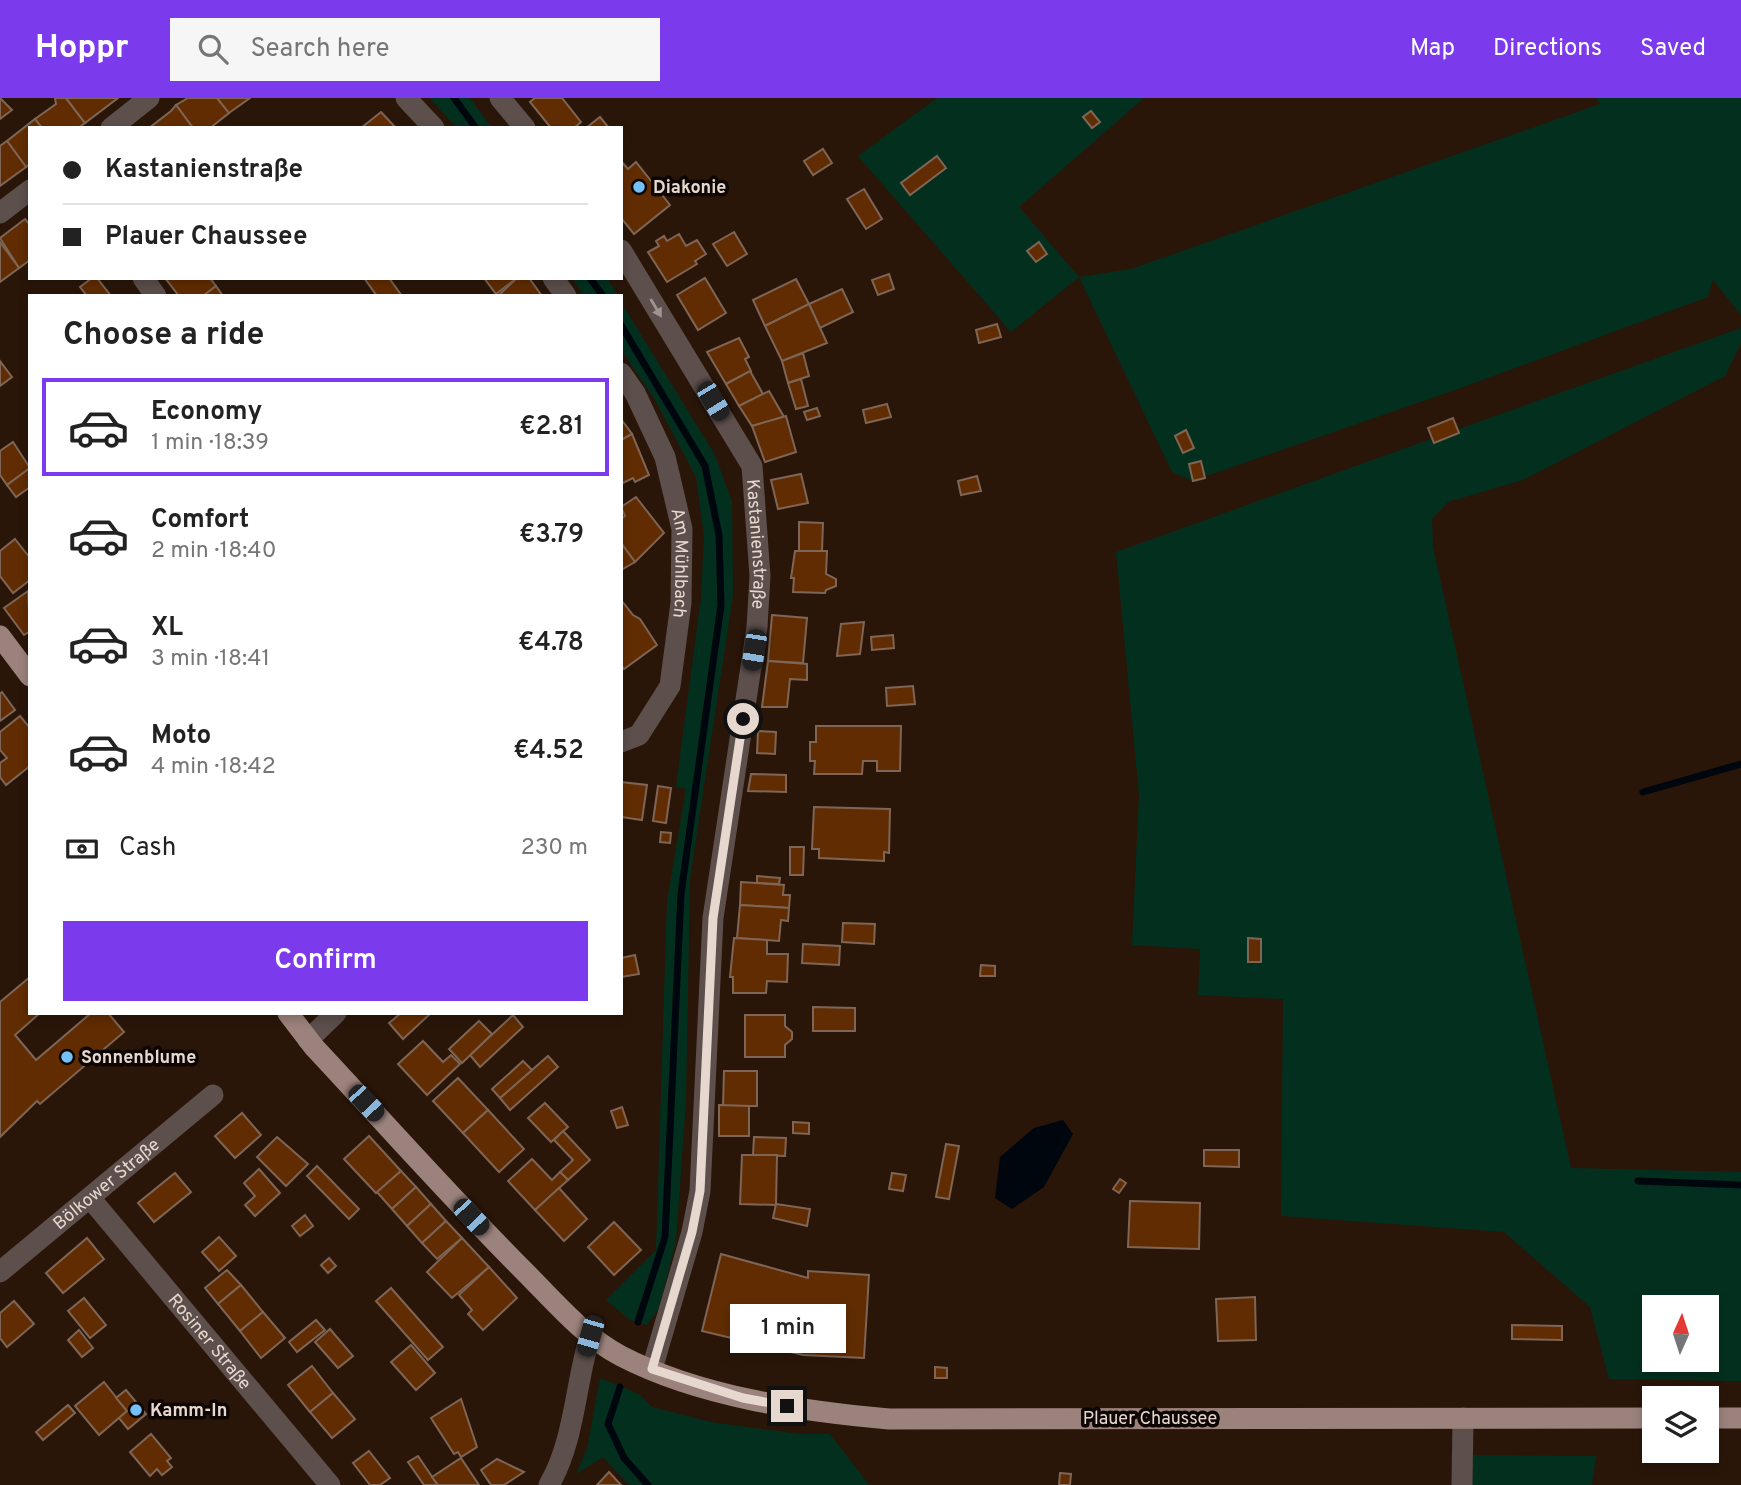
<!DOCTYPE html>
<html lang="en">
<head>
<meta charset="utf-8">
<style>
	:root { --surface:#fff; --page:#f6f6f6; --text:#222; --muted:#767676; --line:#e0e0e0; --accent:#7c3aed }
	body { margin:0; font-family:Overpass,sans-serif; background:var(--page); color:var(--text); height:100vh; display:flex; flex-direction:column; font-size:26px; white-space:nowrap }
	* { box-sizing:border-box; margin:0 }
	p { font-size:23px; color:var(--muted) }
	.icon { flex:none; width:38px; height:38px; fill:none; stroke:currentColor; stroke-width:2; stroke-linecap:round; stroke-linejoin:round }
	.map { position:relative; flex:1; overflow:hidden }
	.details { position:absolute; left:28px; top:196px; width:595px; height:721px; display:flex; flex-direction:column; background:var(--surface); border-radius:0px; box-shadow:0 4px 10px #0003 }
	.details>* { flex:none }
	.top-card { position:absolute; left:28px; top:28px; width:595px; height:154px; border-radius:0px; box-shadow:0 4px 10px #0003; display:grid; align-content:center; height:154px; padding:0 35px; background:var(--surface) }
	.needle { width:46px; rotate:3deg }
	.fabs { position:absolute; left:1642px; top:1197px; display:grid; gap:14px }
	.fabs a { display:grid; place-items:center; width:77px; height:77px; border-radius:0px; background:var(--surface); box-shadow:0 4px 10px #0003; font-size:35px }
	.end { position:absolute; width:32px; height:32px; margin:-16px; border:9px solid #e6d8cf; background:#111; box-shadow:0 0 0 4px #111 }
	.from { border-radius:50% }
	.bubble { position:absolute; height:49px; border-radius:0px; background:var(--surface); box-shadow:0 4px 10px #0003; font-size:23px; font-weight:600; line-height:49px; text-align:center }
	.car { position:absolute; width:21px; height:42px; margin:-21px -10px; border-radius:9px; box-shadow:0 0 5px 2px #0007; background:linear-gradient(#222 24%,#8ab4d8 0 40%,#222 0 76%,#8ab4d8 0 86%,#222 0) }
	.top-card b { display:flex; align-items:center; gap:24px; height:66px; font-size:26px }
	.top-card b+b { border-top:2px solid var(--line) }
	.top-card i { width:18px; height:18px; background:var(--text) }
	ul { padding:0; list-style:none }
	li { display:flex; align-items:center; gap:21px; height:98px; margin:0 14px 10px; padding:0 21px; border:4px solid transparent; border-radius:0px }
	li div { flex:1 }
	li b { display:block; font-size:26px }
	li em { font-style:normal; font-weight:600 }
	li.selected { border-color:var(--accent) }
	li>.icon { width:63px; height:63px; stroke-width:1.5 }
	h2 { padding:0 35px; font-size:32px; line-height:84px }
	.pay { display:flex; align-items:center; gap:18px; height:77px; padding:0 35px; font-size:26px }
	.pay p { margin-inline-start:auto }
	.cta { display:flex; gap:14px; margin-top:auto; padding:14px 35px }
	.cta a { flex:1; height:80px; border-radius:0px; background:var(--accent); color:#fff; font-size:28px; font-weight:600; line-height:80px; text-align:center }
	header { display:flex; align-items:center; gap:42px; box-sizing:border-box; height:98px; padding:0 35px; background:var(--accent); color:#fff }
	header strong { font-size:33px }
	nav { display:flex; gap:38px; margin-inline-start:auto; font-size:24px }
	.search { width:490px; height:63px; background:var(--page); display:flex; align-items:center; gap:18px; box-sizing:border-box; padding:0 24px; border-radius:0px; color:var(--muted); font-size:26px }
	.map>svg:first-child { display:block }
	.green { fill:#03301e; fill-rule:evenodd }
	.water { fill:#00060d }
	.lines { fill:none; stroke-linecap:round; stroke-linejoin:round }
	.stream { stroke:#00060d; stroke-width:7 }
	.building { fill:#612c01; stroke:#7e6556; stroke-width:2 }
	.minor { stroke:#5c4f4c; stroke-width:21 }
	.major { stroke:#9c827c; stroke-width:21 }
	.oneway { fill:#a1948e }
	.route { stroke:#e6d8cf; stroke-width:9 }
	.poi-dot { fill:#73c1f6; stroke:#0c0502; stroke-width:2.5 }
	.labels { text-anchor:middle; stroke-width:7; stroke-linejoin:round; paint-order:stroke }
	.poi-label { font-size:18px; font-weight:bold; fill:#e6d8cf; stroke:#0c0502; text-anchor:start }
	.street-label { font-size:18px; fill:#e6d8cf; stroke:#0c0502 }
</style>
</head>
<body>
<header>
<strong>Hoppr</strong>
<div class="search"><svg class="icon" aria-label="search" viewBox="0 0 24 24"><circle cx="10" cy="10" r="6"/><path d="M15 15l6 6"/></svg>Search here</div>
<nav><a>Map</a><a>Directions</a><a>Saved</a></nav>
</header>
<div class="map">
<svg width="1741" height="1387" viewBox="0 0 1741 1387">
	<rect width="100%" height="100%" fill="#2a1609"/>
	<g class="green">
		<polygon points="430,0 470,0 492,30 457,30"/>
		<polygon points="937,0 1144,0 1019,109 1079,179 1131,171 1600,6 1596,0 1741,0 1741,217 1713,182 1708,199 1455,292 1192,383 1172,374 1079,179 1011,234 858,58"/>
		<polygon points="572,180 607,180 618,198 584,198"/>
		<polygon points="621,204 715,357 732,404 733,497 690,781 686,1004 676,1143 659,1210 647,1227 630,1222 606,1202 656,1152 667,803 686,691 676,689 701,500 704,438 696,379 654,300 621,252"/>
		<path d="M 1741,230 L 1741,245 L 1725,278 L 1523,382 L 1448,404 L 1432,421 L 1433,449 L 1571,1070 L 1741,1074 L 1741,1283 L 1609,1281 L 1590,1209 L 1504,1134 L 1281,1118 L 1283,901 L 1198,897 L 1200,851 L 1132,847 L 1139,697 L 1116,454 ZM 1654,1209 L 1706,1209 L 1706,1262 L 1654,1262 Z"/>
		<polygon points="600,1280 639,1296 652,1309 711,1324 800,1336 830,1336 869,1387 629,1387 603,1359 576,1376 587,1351"/>
		<polygon points="1473,1357 1596,1358 1592,1387 1472,1387"/>
	</g>
	<polygon class="water" points="1063,1022 1073,1036 1044,1089 1012,1111 995,1100 1000,1059 1034,1030"/>
	<g class="lines">
		<g class="stream">
			<polyline points="454,0 476,30"/>
			<polyline points="590,180 603,198"/>
			<polyline points="621,227 705,368 719,437 721,507 681,796 665,1139 638,1224"/>
			<polyline points="1643,694 1741,666"/>
			<polyline points="1638,1083 1741,1087"/>
			<polyline points="620,1289 608,1326 624,1360 648,1387"/>
		</g>
	</g>
	<g class="building">
		<polygon points="0,0 12,12 0,21"/>
		<polygon points="55,0 66,0 85,25 78,30 42,30 35,21 56,6"/>
		<polygon points="66,0 118,0 85,25"/>
		<polygon points="188,0 217,0 229,15 210,30 193,30 176,7"/>
		<polygon points="217,0 250,0 229,15"/>
		<polygon points="535,0 562,0 581,24 574,30 551,30 530,4"/>
		<polygon points="176,7 193,30 149,30 171,13"/>
		<polygon points="1091,13 1100,24 1092,30 1083,19"/>
		<polygon points="381,14 396,30 361,30"/>
		<polygon points="600,19 609,30 586,30"/>
		<polygon points="35,21 42,30 30,30 30,66 26,69 7,43"/>
		<polygon points="7,43 26,69 0,88 0,48"/>
		<polygon points="823,51 832,65 813,77 804,63"/>
		<polygon points="937,58 946,70 910,97 901,85"/>
		<polygon points="621,63 628,71 636,64 670,107 634,136 621,120"/>
		<polygon points="864,91 882,121 866,131 847,101"/>
		<polygon points="25,121 30,127 30,162 19,170 0,140"/>
		<polygon points="734,134 747,156 727,168 713,146"/>
		<polygon points="679,136 686,148 697,142 706,156 695,163 697,166 667,184 648,154 659,148 656,143 664,138 667,143"/>
		<polygon points="0,144 19,170 0,184"/>
		<polygon points="1039,144 1047,156 1036,164 1027,153"/>
		<polygon points="889,176 894,191 878,197 872,182"/>
		<polygon points="92,180 97,180 111,198 87,198 80,189"/>
		<polygon points="165,180 210,180 216,188 203,198 179,198"/>
		<polygon points="364,180 389,180 402,198 377,198"/>
		<polygon points="484,180 517,180 496,196"/>
		<polygon points="517,180 529,180 542,198 498,198"/>
		<polygon points="705,180 726,215 698,232 677,197"/>
		<polygon points="796,181 809,206 765,228 753,202"/>
		<polygon points="216,188 223,198 203,198"/>
		<polygon points="842,191 853,214 820,230 809,206"/>
		<polygon points="809,206 827,245 782,263 765,228"/>
		<polygon points="997,226 1001,239 979,245 976,232"/>
		<polygon points="739,240 749,259 745,261 751,273 726,286 707,254"/>
		<polygon points="803,255 809,278 788,285 782,263"/>
		<polygon points="0,263 12,279 0,288"/>
		<polygon points="750,273 763,296 739,308 726,286"/>
		<polygon points="801,281 808,308 796,311 788,285"/>
		<polygon points="769,293 784,319 752,328 739,308"/>
		<polygon points="887,306 891,319 866,325 863,312"/>
		<polygon points="817,310 820,318 807,322 804,314"/>
		<polygon points="786,318 796,354 765,364 752,328"/>
		<polygon points="1453,320 1459,335 1434,345 1428,330"/>
		<polygon points="621,321 632,336 621,342"/>
		<polygon points="1186,332 1194,350 1183,355 1175,338"/>
		<polygon points="632,336 649,377 635,384 633,380 621,386 621,342"/>
		<polygon points="13,344 30,370 7,387 0,377 0,353"/>
		<polygon points="1201,363 1205,380 1193,383 1189,366"/>
		<polygon points="30,370 30,389 16,399 7,387"/>
		<polygon points="801,376 808,405 778,411 771,382"/>
		<polygon points="977,378 981,393 961,397 958,383"/>
		<polygon points="636,399 664,435 635,464 621,445 621,421 625,418 621,409"/>
		<polygon points="799,424 823,425 822,453 799,453"/>
		<polygon points="15,441 30,460 30,482 13,495 0,478 0,453"/>
		<polygon points="621,445 635,464 621,472"/>
		<polygon points="795,453 827,453 826,476 836,481 836,488 826,492 825,495 793,494 794,480 791,480"/>
		<polygon points="28,493 30,533 24,537 4,510"/>
		<polygon points="622,503 633,517 640,521 657,547 624,571 621,567"/>
		<polygon points="772,517 807,520 803,565 768,563"/>
		<polygon points="864,524 860,556 837,558 841,526"/>
		<polygon points="893,537 894,550 872,552 871,539"/>
		<polygon points="768,563 807,566 807,582 790,581 787,609 762,609"/>
		<polygon points="913,588 915,606 887,608 886,590"/>
		<polygon points="2,594 15,612 0,623 0,596"/>
		<polygon points="20,618 30,630 30,668 6,687 0,679 0,665 7,660 0,652 0,634"/>
		<polygon points="816,628 901,628 900,673 877,673 877,663 863,663 862,676 814,676 815,663 810,663 810,644 816,644"/>
		<polygon points="758,633 776,634 775,656 757,655"/>
		<polygon points="751,676 786,677 786,694 748,693"/>
		<polygon points="621,684 647,687 642,722 621,719"/>
		<polygon points="658,688 671,690 666,725 653,723"/>
		<polygon points="814,709 890,711 889,755 884,754 884,763 819,760 819,751 812,751"/>
		<polygon points="661,734 671,735 670,745 660,744"/>
		<polygon points="790,749 804,749 803,777 790,777"/>
		<polygon points="757,778 780,780 779,786 757,785"/>
		<polygon points="741,784 784,787 783,797 790,797 789,810 740,807"/>
		<polygon points="740,807 789,810 788,823 781,822 779,843 737,840"/>
		<polygon points="843,825 875,826 874,846 842,844"/>
		<polygon points="734,840 767,842 767,856 788,856 787,884 767,883 766,895 733,895 733,879 730,879"/>
		<polygon points="1248,840 1261,841 1261,864 1248,864"/>
		<polygon points="803,846 840,848 839,867 802,865"/>
		<polygon points="635,857 639,876 621,879 621,860"/>
		<polygon points="981,867 995,868 995,878 980,878"/>
		<polygon points="30,879 30,915 40,915 15,937 36,962 91,915 108,915 124,934 40,1006 37,1003 0,1039 0,904"/>
		<polygon points="813,909 855,910 855,933 813,933"/>
		<polygon points="401,915 431,915 403,941 389,925"/>
		<polygon points="513,917 523,929 480,969 470,957"/>
		<polygon points="745,917 785,917 785,928 792,934 792,941 785,947 785,959 745,959"/>
		<polygon points="479,923 492,936 462,965 449,951"/>
		<polygon points="423,943 443,964 451,957 460,966 427,997 398,966"/>
		<polygon points="548,958 558,969 510,1012 500,1000"/>
		<polygon points="523,963 532,972 500,1000 492,991"/>
		<polygon points="724,973 757,973 757,1008 723,1008"/>
		<polygon points="458,980 488,1012 463,1035 433,1003"/>
		<polygon points="545,1005 568,1029 551,1044 528,1020"/>
		<polygon points="719,1007 749,1008 749,1038 719,1038"/>
		<polygon points="622,1009 628,1027 617,1030 611,1013"/>
		<polygon points="488,1012 524,1051 499,1074 463,1035"/>
		<polygon points="242,1015 261,1037 235,1060 215,1038"/>
		<polygon points="793,1024 809,1025 809,1036 793,1035"/>
		<polygon points="563,1033 590,1062 568,1082 560,1074 573,1062 554,1042"/>
		<polygon points="369,1038 401,1073 376,1095 344,1061"/>
		<polygon points="277,1039 308,1066 286,1088 257,1059"/>
		<polygon points="754,1039 786,1040 785,1058 753,1057"/>
		<polygon points="946,1046 959,1048 949,1101 936,1099"/>
		<polygon points="1204,1052 1239,1052 1239,1069 1204,1068"/>
		<polygon points="742,1057 777,1057 776,1107 740,1106"/>
		<polygon points="532,1061 552,1082 560,1074 568,1082 535,1112 508,1083"/>
		<polygon points="317,1068 359,1111 349,1121 307,1078"/>
		<polygon points="259,1071 280,1095 255,1118 245,1107 255,1098 244,1085"/>
		<polygon points="401,1073 416,1089 392,1111 377,1094"/>
		<polygon points="175,1075 191,1094 154,1124 138,1105"/>
		<polygon points="892,1075 906,1077 903,1093 889,1091"/>
		<polygon points="1120,1081 1126,1085 1119,1095 1113,1091"/>
		<polygon points="416,1089 431,1106 407,1128 392,1111"/>
		<polygon points="559,1090 587,1121 564,1143 535,1112"/>
		<polygon points="1130,1103 1200,1105 1199,1151 1128,1149"/>
		<polygon points="431,1106 446,1123 422,1145 407,1128"/>
		<polygon points="776,1106 810,1111 807,1128 773,1120"/>
		<polygon points="305,1117 313,1128 300,1138 292,1128"/>
		<polygon points="446,1123 462,1140 437,1161 422,1145"/>
		<polygon points="614,1124 641,1152 614,1177 588,1149"/>
		<polygon points="219,1139 236,1158 219,1173 202,1154"/>
		<polygon points="87,1140 104,1161 63,1195 46,1175"/>
		<polygon points="462,1140 489,1169 452,1200 427,1174"/>
		<polygon points="721,1156 808,1180 808,1173 869,1177 864,1260 803,1257 702,1233"/>
		<polygon points="329,1160 336,1168 328,1175 321,1167"/>
		<polygon points="489,1169 517,1200 483,1232 468,1216 472,1212 459,1197"/>
		<polygon points="227,1172 241,1187 218,1206 205,1190"/>
		<polygon points="241,1187 263,1214 240,1233 218,1206"/>
		<polygon points="391,1190 443,1249 428,1262 376,1203"/>
		<polygon points="1255,1199 1256,1242 1218,1243 1216,1201"/>
		<polygon points="84,1200 106,1227 90,1240 68,1213"/>
		<polygon points="14,1203 34,1226 7,1249 0,1240 0,1215"/>
		<polygon points="263,1214 285,1240 261,1260 240,1233"/>
		<polygon points="316,1222 325,1232 297,1254 289,1244"/>
		<polygon points="1512,1227 1562,1228 1562,1242 1512,1241"/>
		<polygon points="330,1231 353,1258 338,1270 315,1244"/>
		<polygon points="79,1232 93,1250 82,1259 68,1242"/>
		<polygon points="411,1247 435,1275 416,1292 391,1264"/>
		<polygon points="312,1268 333,1295 310,1314 288,1287"/>
		<polygon points="935,1269 947,1270 947,1280 935,1280"/>
		<polygon points="104,1284 127,1313 99,1337 75,1308"/>
		<polygon points="126,1292 146,1316 128,1331 119,1320 127,1313 116,1300"/>
		<polygon points="333,1295 355,1321 332,1340 310,1314"/>
		<polygon points="461,1301 477,1349 461,1359 458,1354 454,1356 431,1320"/>
		<polygon points="68,1307 75,1315 43,1342 36,1334"/>
		<polygon points="151,1336 171,1360 167,1363 172,1369 162,1377 157,1371 150,1378 130,1354"/>
		<polygon points="369,1353 390,1380 380,1387 370,1387 353,1365"/>
		<polygon points="418,1358 437,1386 435,1387 424,1387 408,1364"/>
		<polygon points="461,1360 479,1387 438,1387 432,1379"/>
		<polygon points="497,1361 524,1374 504,1387 491,1387 481,1372"/>
		<polygon points="609,1374 621,1387 597,1387"/>
		<polygon points="1060,1375 1071,1376 1070,1387 1059,1387"/>
	</g>
	<g class="lines">
		<g class="minor">
			<polyline points="406,0 434,30"/>
			<polyline points="500,0 525,30"/>
			<polyline points="111,30 149,0"/>
			<polyline points="0,115 30,92"/>
			<path id="s1" d="M 621,152 L 752,368 L 760,478 L 757,529 L 713,820 L 700,1093 L 692,1134 L 652,1271"/>
			<polyline points="143,180 156,198"/>
			<polyline points="553,180 566,198"/>
			<path id="s2" d="M 621,275 L 635,295 L 665,359 L 682,431 L 681,505 L 670,588 L 639,637 L 621,644"/>
			<polyline points="308,942 336,915"/>
			<path id="s3" d="M 90,1100 L 330,1387"/>
			<path id="s4" d="M 0,1174 L 213,997"/>
			<path d="M 549,1387 C 575,1342 575,1287 590,1238"/>
			<polyline points="1462,1387 1463,1320"/>
		</g>
		<g class="major">
			<polyline points="0,538 30,578"/>
			<path d="M 288,915 L 314,949 C 384,1024 452,1101 525,1174 C 555,1204 583,1238 621,1258 C 700,1299 801,1313 889,1321 L 1654,1320"/>
			<polyline points="1706,1320 1741,1320"/>
		</g>
	</g>
	<defs><path id="oneway-solid" d="M-6-.8H1V-3.2L6.5 0L1 3.2V.8H-6Z" transform="scale(1.75)"/></defs>
	<use class="oneway" href="#oneway-solid" transform="translate(656 210) rotate(59)"/>
	<g class="lines">
		<polyline class="route" points="743,621 713,820 700,1093 692,1134 652,1271 743,1300 787,1308"/>
	</g>
	<g class="poi-dot">
		<circle cx="639" cy="89" r="7"/>
		<circle cx="67" cy="959" r="7"/>
		<circle cx="136" cy="1312" r="7"/>
	</g>
	<g class="labels">
		<g class="poi-label">
			<text x="653" y="95">Diakonie</text>
			<text x="81" y="965">Sonnenblume</text>
			<text x="150" y="1318">Kamm-In</text>
		</g>
		<g class="street-label">
			<text dy="6" stroke="none"><textPath href="#s1" startOffset="331">Kastanienstraße</textPath></text>
			<text dy="6" stroke="none"><textPath href="#s2" startOffset="203">Am Mühlbach</textPath></text>
			<text dy="6" stroke="none"><textPath href="#s4" startOffset="138">Bölkower Straße</textPath></text>
			<text dy="6" stroke="none"><textPath href="#s3" startOffset="187">Rosiner Straße</textPath></text>
			<text x="1150" y="1326">Plauer Chaussee</text>
		</g>
	</g>
</svg>
<div class="fabs">
<a><svg class="needle" viewBox="-14 -14 28 28"><path d="M0-13l5 13h-10z" fill="#e53935"/><path d="M0 13l5-13h-10z" fill="#767676"/></svg></a>
<a><svg class="icon" aria-label="layers" viewBox="0 0 24 24"><path d="M12 4l9 5-9 5-9-5zM3 14l9 5 9-5"/></svg></a>
</div>
<i class="end from" style="left:743px;top:621px"></i>
<i class="end" style="left:787px;top:1308px"></i>
<div class="bubble" style="left:730px;top:1206px;width:116px">1 min</div>
<i class="car" style="left:713px;top:303px;rotate:149deg"></i>
<i class="car" style="left:754px;top:552px;rotate:189deg"></i>
<i class="car" style="left:366px;top:1005px;rotate:137deg"></i>
<i class="car" style="left:471px;top:1119px;rotate:137deg"></i>
<i class="car" style="left:590px;top:1238px;rotate:196deg"></i>
<div class="top-card">
<b><i class="from"></i>Kastanienstraße</b>
<b><i></i>Plauer Chaussee</b>
</div>
<section class="details">
<h2>Choose a ride</h2>
<ul>
<li class="selected"><svg class="icon" aria-label="car" viewBox="0 0 24 24"><path d="M5 17H2v-5l4-1 3-4h7l3 4 3 1v5h-3M9 17h6M6 11h13"/><circle cx="7" cy="17" r="2"/><circle cx="17" cy="17" r="2"/></svg><div><b>Economy</b><p>1 min · 18:39</p></div><em>€2.81</em></li>
<li><svg class="icon" aria-label="car" viewBox="0 0 24 24"><path d="M5 17H2v-5l4-1 3-4h7l3 4 3 1v5h-3M9 17h6M6 11h13"/><circle cx="7" cy="17" r="2"/><circle cx="17" cy="17" r="2"/></svg><div><b>Comfort</b><p>2 min · 18:40</p></div><em>€3.79</em></li>
<li><svg class="icon" aria-label="car" viewBox="0 0 24 24"><path d="M5 17H2v-5l4-1 3-4h7l3 4 3 1v5h-3M9 17h6M6 11h13"/><circle cx="7" cy="17" r="2"/><circle cx="17" cy="17" r="2"/></svg><div><b>XL</b><p>3 min · 18:41</p></div><em>€4.78</em></li>
<li><svg class="icon" aria-label="car" viewBox="0 0 24 24"><path d="M5 17H2v-5l4-1 3-4h7l3 4 3 1v5h-3M9 17h6M6 11h13"/><circle cx="7" cy="17" r="2"/><circle cx="17" cy="17" r="2"/></svg><div><b>Moto</b><p>4 min · 18:42</p></div><em>€4.52</em></li>
</ul>
<div class="pay"><svg class="icon" aria-label="cash" viewBox="0 0 24 24"><path d="M3 7h18v10H3z"/><circle cx="12" cy="12" r="2"/></svg>Cash<p>230 m</p></div>
<div class="cta"><a>Confirm</a></div>
</section>
</div>
</body>
</html>
